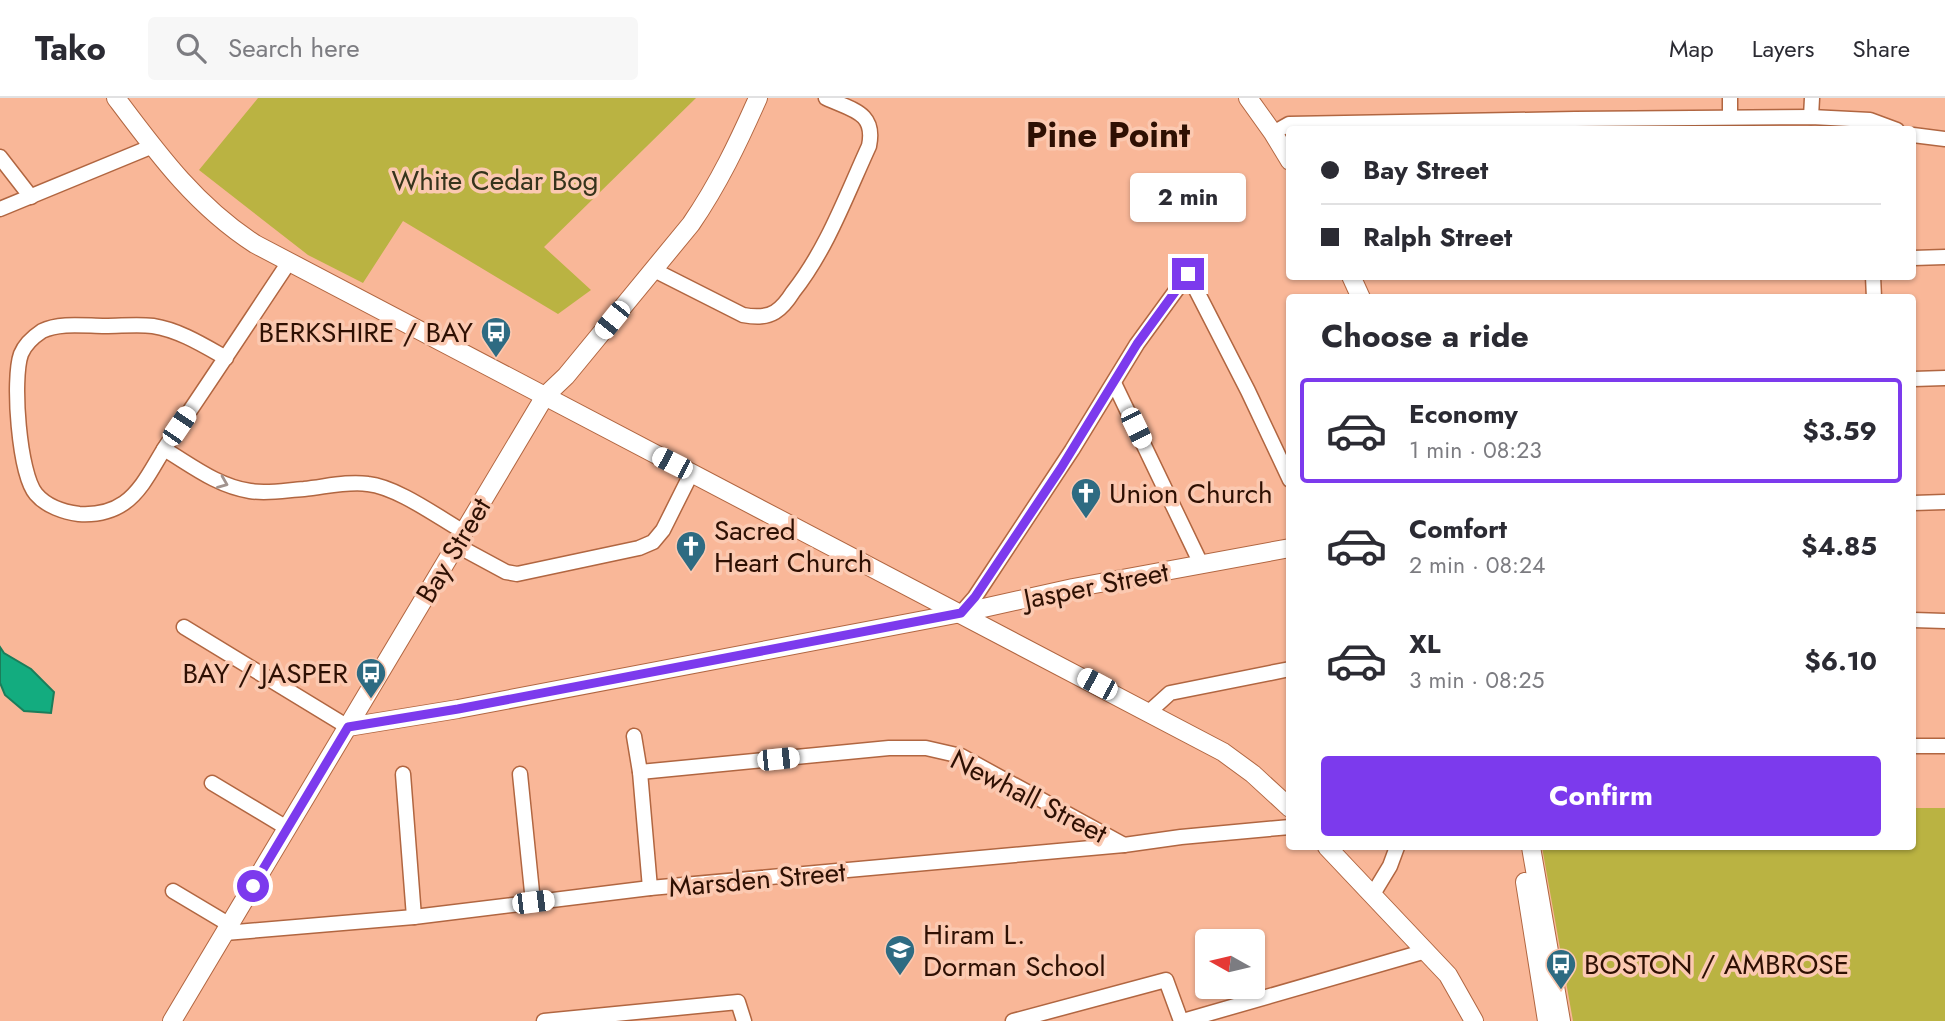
<!DOCTYPE html>
<html lang="en">
<head>
<meta charset="utf-8">
<style>
	:root { --surface:#fff; --page:#f7f7f7; --text:#2b2b33; --muted:#7c7c81; --line:#e1e1e2; --accent:#7c3aed }
	body { margin:0; font-family:Jost,sans-serif; background:var(--page); color:var(--text); height:100vh; display:flex; flex-direction:column; font-size:26px; white-space:nowrap }
	* { box-sizing:border-box; margin:0 }
	p { font-size:23px; color:var(--muted) }
	.icon { flex:none; width:38px; height:38px; fill:none; stroke:currentColor; stroke-width:2; stroke-linecap:round; stroke-linejoin:round }
	.map { position:relative; flex:1; overflow:hidden }
	.sheet { position:absolute; left:1286px; top:196px; width:630px; height:556px; display:flex; flex-direction:column; background:var(--surface); border-radius:7px; box-shadow:0 2px 5px #0004 }
	.sheet>* { flex:none }
	.top-card { position:absolute; left:1286px; top:28px; width:630px; height:154px; border-radius:7px; box-shadow:0 2px 5px #0004; display:grid; align-content:center; height:154px; padding:0 35px; background:var(--surface) }
	.needle { width:46px; rotate:278deg }
	.buttons { position:absolute; left:1195px; top:831px; display:grid; gap:14px }
	.buttons a { display:grid; place-items:center; width:70px; height:70px; border-radius:7px; background:var(--surface); box-shadow:0 2px 5px #0004; font-size:35px }
	.end { position:absolute; width:32px; height:32px; margin:-16px; border:9px solid #7c3aed; background:#fff; box-shadow:0 0 0 4px #fff }
	.from { border-radius:50% }
	.bubble { position:absolute; height:49px; border-radius:7px; background:var(--surface); box-shadow:0 2px 5px #0004; font-size:23px; font-weight:700; line-height:49px; text-align:center }
	.car { position:absolute; width:21px; height:42px; margin:-21px -10px; border-radius:9px; box-shadow:0 0 5px 2px #0007; background:linear-gradient(#fff 24%,#345 0 40%,#fff 0 76%,#345 0 86%,#fff 0) }
	.top-card b { display:flex; align-items:center; gap:24px; height:66px; font-size:26px }
	.top-card b+b { border-top:2px solid var(--line) }
	.top-card i { width:18px; height:18px; background:var(--text) }
	ul { padding:0; list-style:none }
	li { display:flex; align-items:center; gap:21px; height:105px; margin:0 14px 10px; padding:0 21px; border:4px solid transparent; border-radius:7px }
	li div { flex:1 }
	li b { display:block; font-size:26px }
	li em { font-style:normal; font-weight:700 }
	li.selected { border-color:var(--accent) }
	li>.icon { width:63px; height:63px; stroke-width:1.5 }
	h2 { padding:0 35px; font-size:32px; line-height:84px }
	.action { display:flex; gap:14px; margin-top:auto; padding:14px 35px }
	.action a { flex:1; height:80px; border-radius:7px; background:var(--accent); color:#fff; font-size:28px; font-weight:700; line-height:80px; text-align:center }
	header { display:flex; align-items:center; gap:42px; box-sizing:border-box; height:98px; padding:0 35px; background:var(--surface); border-bottom:2px solid var(--line) }
	header strong { font-size:33px }
	nav { display:flex; gap:38px; margin-inline-start:auto; font-size:24px }
	.search { width:490px; height:63px; background:var(--page); display:flex; align-items:center; gap:18px; box-sizing:border-box; padding:0 24px; border-radius:7px; color:var(--muted); font-size:26px }
	.map>svg:first-child { display:block }
	.green { fill:#bab342 }
	.water { fill:#13ac7f; stroke:#1b7d5a; stroke-width:2 }
	.lines { fill:none; stroke-linecap:round; stroke-linejoin:round }
	.minor-casing { stroke:#b16641; stroke-width:17 }
	.major-casing { stroke:#b16641; stroke-width:20 }
	.minor { stroke:#fff; stroke-width:14 }
	.major { stroke:#fff; stroke-width:18 }
	.oneway { stroke:#a1938e }
	.route { stroke:#7c3aed; stroke-width:9 }
	.labels { text-anchor:middle; stroke-width:7; stroke-linejoin:round; paint-order:stroke }
	.park-label { font-size:28px; fill:#35341c; stroke:#fbc9b1 }
	.poi-label { font-size:28px; fill:#2e1003; stroke:#fbc9b1; text-anchor:start }
	.street-label { font-size:28px; fill:#2e1003; stroke:#fbc9b1 }
	.district-label { font-size:35px; font-weight:bold; fill:#2e1003; stroke:#fbc9b1 }
</style>
</head>
<body>
<header>
<strong>Tako</strong>
<div class="search"><svg class="icon" aria-label="search" viewBox="0 0 24 24"><circle cx="10" cy="10" r="6"/><path d="M15 15l6 6"/></svg>Search here</div>
<nav><a>Map</a><a>Layers</a><a>Share</a></nav>
</header>
<div class="map">
<svg width="1945" height="923" viewBox="0 0 1945 923">
	<rect width="100%" height="100%" fill="#f9b798"/>
	<g class="green">
		<polygon points="258,0 696,0 544,149 591,192 558,216 403,123 363,185 308,157 199,72"/>
		<polygon points="1913,710 1945,710 1945,923 1573,923 1542,749 1913,749"/>
	</g>
	<polygon class="water" points="0,549 4,555 31,571 54,594 51,615 24,613 5,597 0,585"/>
	<g class="lines">
		<g class="minor-casing">
			<g id="minor">
				<polyline points="1730,0 1730,19"/>
				<polyline points="1811,19 1812,0"/>
				<polyline points="1273,35 1289,26 1575,21 1811,19 1870,22 1897,32"/>
				<polyline points="1913,37 1945,41"/>
				<polyline points="0,59 31,99"/>
				<polyline points="0,111 153,48"/>
				<polyline points="1913,160 1945,159"/>
				<path d="M 654,172 L 743,217 C 754,219 765,220 775,214 C 783,209 788,202 793,194 C 827,151 846,98 869,48 C 876,14 852,12 826,0"/>
				<polyline points="1873,178 1874,200"/>
				<path d="M 226,260 C 203,247 179,232 153,228 C 138,226 121,228 105,228 C 86,228 60,224 42,233 C 33,239 25,246 21,256 C 12,281 19,376 36,396 C 46,408 64,414 79,416 C 95,417 111,414 124,405 C 144,391 155,364 168,345 C 209,285 249,224 289,164"/>
				<polyline points="1913,281 1945,280"/>
				<polyline points="1114,285 1201,466"/>
				<path d="M 164,351 C 191,367 217,388 250,393 C 268,396 287,392 304,391 C 325,389 347,383 368,386 C 397,389 438,419 464,434"/>
				<polyline points="1913,405 1945,404"/>
				<polyline points="456,447 506,474 517,476 639,450 653,444 663,432 692,374"/>
				<polyline points="961,515 975,499 1072,352 1137,246 1188,176 1248,293 1290,382"/>
				<polyline points="1913,522 1945,523"/>
				<polyline points="184,529 348,629"/>
				<polyline points="1149,614 1170,595 1290,571"/>
				<polyline points="634,638 640,674 650,790"/>
				<polyline points="1913,648 1945,648"/>
				<polyline points="640,674 889,650 926,650 961,658 1124,747"/>
				<polyline points="403,676 414,819"/>
				<polyline points="520,676 533,804"/>
				<polyline points="212,685 287,730"/>
				<polyline points="173,793 230,827"/>
				<polyline points="1373,796 1390,768 1397,749"/>
				<polyline points="225,835 414,819 650,790 1124,747 1181,739 1290,729"/>
				<polyline points="544,923 738,904 744,923"/>
				<polyline points="1013,923 1166,882 1181,923"/>
				<polyline points="1183,923 1426,853"/>
			</g>
		</g>
		<g class="major-casing">
			<g id="major">
				<path d="M 116,0 C 158,56 196,108 255,146 L 1223,654 L 1253,676 L 1290,710"/>
				<polyline points="1248,0 1273,35 1290,63"/>
				<polyline points="1351,178 1361,200"/>
				<polyline points="348,629 458,611 961,515 1073,490 1290,450"/>
				<polyline points="1327,749 1448,877 1474,923"/>
				<polyline points="1531,749 1561,923"/>
				<polyline points="1525,784 1547,923"/>
				<path d="M 172,923 L 545,298 L 566,278 L 691,126 C 719,85 738,45 758,0"/>
			</g>
		</g>
		<use href="#minor" class="minor"/>
		<use href="#major" class="major"/>
	</g>
	<defs><path id="oneway-chevron" d="M-2-3.5L2.5 0L-2 3.5" fill="none" stroke-width="1.6" stroke-linecap="round" stroke-linejoin="round" transform="scale(1.75)"/></defs>
	<use class="oneway" href="#oneway-chevron" transform="translate(223 385) rotate(22)"/>
	<g class="lines">
		<polyline class="route" points="253,788 348,629 458,611 961,515 975,499 1061,370 1137,246 1188,176"/>
	</g>
	<defs>
		<g id="bus-pin" transform="scale(1.575)"><path d="M0 17L-7.5 6A9.5 9.5 0 1 1 7.5 6Z" fill="#2e6b82" stroke="#fbc9b1"/><path d="M-5-6H5V4H4V6H2V4H-2V6H-4V4H-5ZM-3.5-4V0h7V-4ZM-3.5 1.2v1.5H-2V1.2ZM2 1.2v1.5H3.5V1.2Z" fill="#fff"/></g>
		<g id="church-pin" transform="scale(1.575)"><path d="M0 17L-7.5 6A9.5 9.5 0 1 1 7.5 6Z" fill="#2e6b82" stroke="#fbc9b1"/><path d="M-1.2-6h2.4v3.5h3.3v2.4h-3.3V6h-2.4V-.1h-3.3v-2.4h3.3Z" fill="#fff"/></g>
		<g id="school-pin" transform="scale(1.575)"><path d="M0 17L-7.5 6A9.5 9.5 0 1 1 7.5 6Z" fill="#2e6b82" stroke="#fbc9b1"/><path d="M0-5L7-2L0 1L-7-2ZM-4 1L0 2.5L4 1V4Q0 6-4 4Z" fill="#fff"/></g>
	</defs>
	<g fill-rule="evenodd">
		<use href="#bus-pin" x="496" y="234"/>
		<use href="#church-pin" x="1086" y="395"/>
		<use href="#church-pin" x="691" y="448"/>
		<use href="#bus-pin" x="371" y="575"/>
		<use href="#school-pin" x="900" y="852"/>
		<use href="#bus-pin" x="1561" y="866"/>
	</g>
	<g class="labels">
		<g class="park-label">
			<text x="495" y="92">White Cedar Bog</text>
		</g>
		<g class="poi-label">
			<text x="473" y="244" text-anchor="end">BERKSHIRE / BAY</text>
			<text x="1109" y="405">Union Church</text>
			<text x="714" y="442">Sacred<tspan x="714" dy="32">Heart Church</tspan></text>
			<text x="348" y="585" text-anchor="end">BAY / JASPER</text>
			<text x="923" y="846">Hiram L.<tspan x="923" dy="32">Dorman School</tspan></text>
			<text x="1584" y="876">BOSTON / AMBROSE</text>
		</g>
		<g class="street-label">
			<text transform="translate(453 452) rotate(-59)" y="10">Bay Street</text>
			<text transform="translate(1096 487) rotate(-11)" y="10">Jasper Street</text>
			<text transform="translate(1029 698) rotate(27)" y="10">Newhall Street</text>
			<text transform="translate(757 781) rotate(-5)" y="10">Marsden Street</text>
		</g>
		<g class="district-label">
			<text x="1108" y="49">Pine Point</text>
		</g>
	</g>
</svg>
<div class="buttons">
<a><svg class="needle" viewBox="-14 -14 28 28"><path d="M0-13l5 13h-10z" fill="#e53935"/><path d="M0 13l5-13h-10z" fill="#7c7c81"/></svg></a>
</div>
<i class="end from" style="left:253px;top:788px"></i>
<i class="end" style="left:1188px;top:176px"></i>
<div class="bubble" style="left:1130px;top:75px;width:116px">2 min</div>
<i class="car" style="left:612px;top:222px;rotate:219deg"></i>
<i class="car" style="left:179px;top:328px;rotate:34deg"></i>
<i class="car" style="left:1136px;top:330px;rotate:154deg"></i>
<i class="car" style="left:672px;top:365px;rotate:297deg"></i>
<i class="car" style="left:1097px;top:586px;rotate:298deg"></i>
<i class="car" style="left:778px;top:661px;rotate:84deg"></i>
<i class="car" style="left:533px;top:804px;rotate:83deg"></i>
<div class="top-card">
<b><i class="from"></i>Bay Street</b>
<b><i></i>Ralph Street</b>
</div>
<section class="sheet">
<h2>Choose a ride</h2>
<ul>
<li class="selected"><svg class="icon" aria-label="car" viewBox="0 0 24 24"><path d="M5 17H2v-5l4-1 3-4h7l3 4 3 1v5h-3M9 17h6M6 11h13"/><circle cx="7" cy="17" r="2"/><circle cx="17" cy="17" r="2"/></svg><div><b>Economy</b><p>1 min · 08:23</p></div><em>$3.59</em></li>
<li><svg class="icon" aria-label="car" viewBox="0 0 24 24"><path d="M5 17H2v-5l4-1 3-4h7l3 4 3 1v5h-3M9 17h6M6 11h13"/><circle cx="7" cy="17" r="2"/><circle cx="17" cy="17" r="2"/></svg><div><b>Comfort</b><p>2 min · 08:24</p></div><em>$4.85</em></li>
<li><svg class="icon" aria-label="car" viewBox="0 0 24 24"><path d="M5 17H2v-5l4-1 3-4h7l3 4 3 1v5h-3M9 17h6M6 11h13"/><circle cx="7" cy="17" r="2"/><circle cx="17" cy="17" r="2"/></svg><div><b>XL</b><p>3 min · 08:25</p></div><em>$6.10</em></li>
</ul>
<div class="action"><a>Confirm</a></div>
</section>
</div>
</body>
</html>
